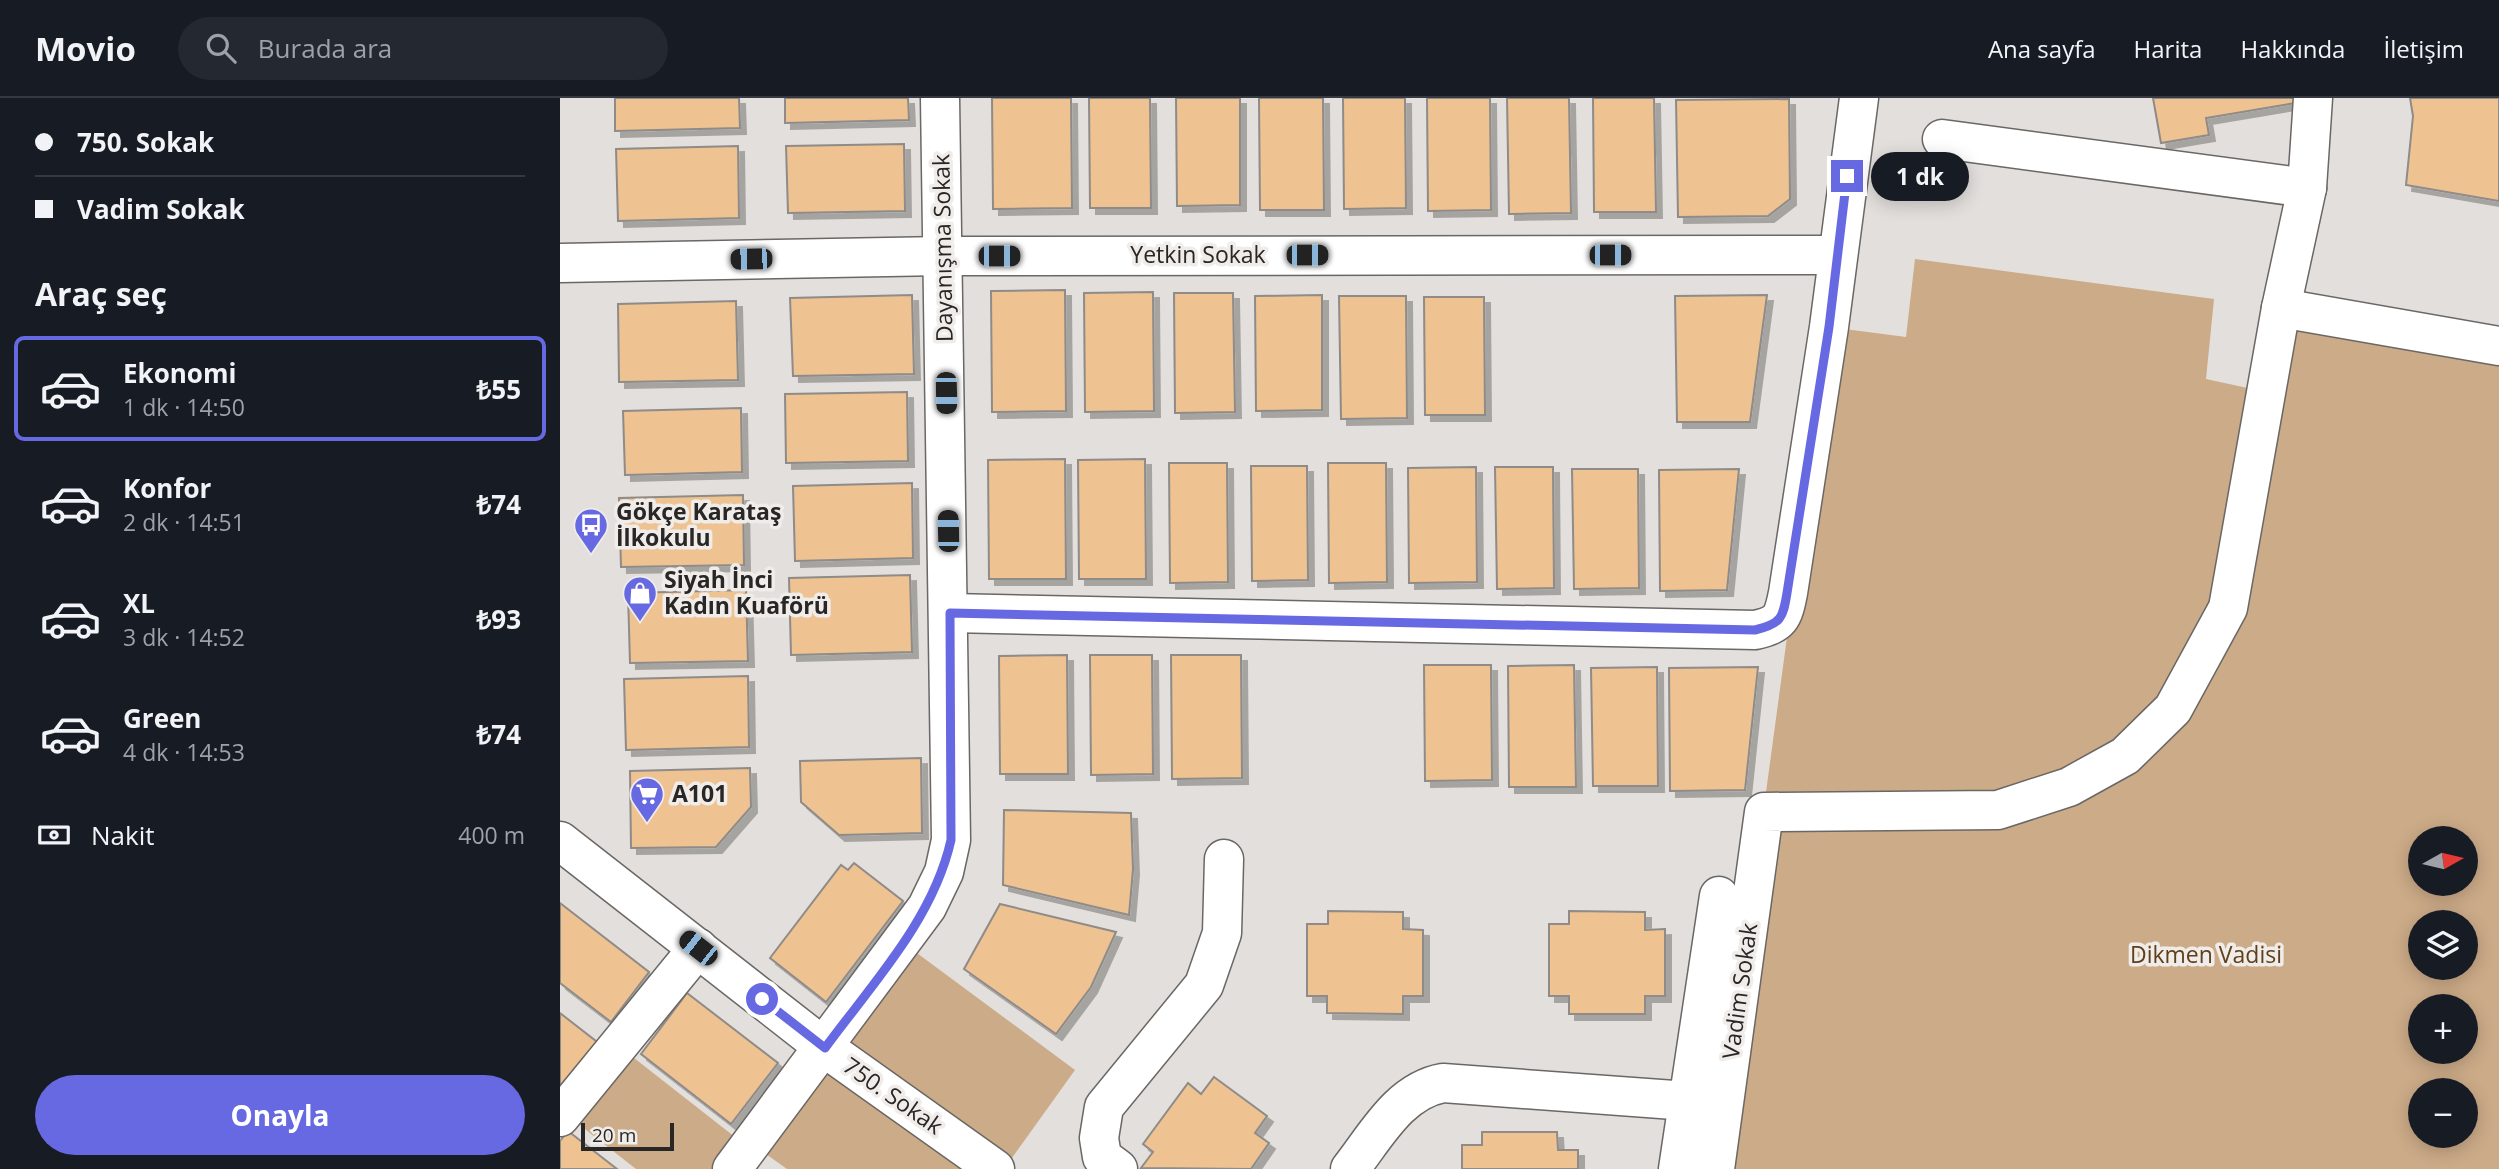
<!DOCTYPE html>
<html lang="tr">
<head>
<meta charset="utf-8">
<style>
	:root { --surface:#171b24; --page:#242831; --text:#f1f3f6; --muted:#9ea1a6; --line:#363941; --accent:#6769e2 }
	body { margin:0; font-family:"Open Sans",sans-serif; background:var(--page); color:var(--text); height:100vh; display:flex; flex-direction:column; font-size:26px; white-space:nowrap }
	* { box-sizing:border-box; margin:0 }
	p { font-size:23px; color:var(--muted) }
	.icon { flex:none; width:38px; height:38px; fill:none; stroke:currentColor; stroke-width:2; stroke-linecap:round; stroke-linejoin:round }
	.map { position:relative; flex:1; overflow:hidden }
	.details { display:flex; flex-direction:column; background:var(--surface); width:560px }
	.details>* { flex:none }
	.top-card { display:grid; align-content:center; height:154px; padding:0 35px; background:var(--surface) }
	.needle { width:46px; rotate:82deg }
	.buttons { position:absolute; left:1848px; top:728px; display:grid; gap:14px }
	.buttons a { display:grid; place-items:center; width:70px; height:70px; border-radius:50%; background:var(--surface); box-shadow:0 4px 18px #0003; font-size:35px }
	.scale { position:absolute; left:21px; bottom:18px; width:93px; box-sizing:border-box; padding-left:7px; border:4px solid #282725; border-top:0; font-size:19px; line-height:24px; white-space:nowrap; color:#282725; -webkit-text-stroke:5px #f0ece9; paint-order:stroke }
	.end { position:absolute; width:32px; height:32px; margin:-16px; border:9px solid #6769e2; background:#fff; box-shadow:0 0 0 4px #fff }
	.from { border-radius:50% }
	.bubble { position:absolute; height:49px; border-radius:24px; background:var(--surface); box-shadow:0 4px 18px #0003; font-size:23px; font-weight:700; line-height:49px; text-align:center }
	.car { position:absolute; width:21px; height:42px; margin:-21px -10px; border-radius:9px; box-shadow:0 0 5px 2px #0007; background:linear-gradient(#222 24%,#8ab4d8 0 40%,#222 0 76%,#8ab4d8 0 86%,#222 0) }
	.top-card b { display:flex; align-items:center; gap:24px; height:66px; font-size:26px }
	.top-card b+b { border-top:2px solid var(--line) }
	.top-card i { width:18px; height:18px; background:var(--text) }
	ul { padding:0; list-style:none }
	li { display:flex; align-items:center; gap:21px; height:105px; margin:0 14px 10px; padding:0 21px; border:4px solid transparent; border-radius:10px }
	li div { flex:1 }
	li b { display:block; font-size:26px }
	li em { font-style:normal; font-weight:700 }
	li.current { border-color:var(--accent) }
	li>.icon { width:63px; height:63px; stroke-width:1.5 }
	h2 { padding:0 35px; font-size:32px; line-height:84px }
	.pay { display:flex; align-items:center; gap:18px; height:77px; padding:0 35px; font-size:26px }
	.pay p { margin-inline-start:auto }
	.action { display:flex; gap:14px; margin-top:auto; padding:14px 35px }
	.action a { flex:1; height:80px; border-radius:42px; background:var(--accent); color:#fff; font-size:28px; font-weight:700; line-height:80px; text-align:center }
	header { display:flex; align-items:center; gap:42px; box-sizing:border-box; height:98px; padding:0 35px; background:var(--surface); border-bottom:2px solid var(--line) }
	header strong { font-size:33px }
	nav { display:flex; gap:38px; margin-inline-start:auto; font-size:24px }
	.search { width:490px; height:63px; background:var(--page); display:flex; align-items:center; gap:18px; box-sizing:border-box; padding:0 24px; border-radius:38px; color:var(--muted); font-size:26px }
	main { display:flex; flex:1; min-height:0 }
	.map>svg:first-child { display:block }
	.green { fill:#ccab88; fill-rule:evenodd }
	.building { fill:#efc291; stroke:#8e8b88; stroke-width:2; filter:url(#shadow) }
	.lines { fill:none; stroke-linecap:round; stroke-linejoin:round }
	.minor-casing { stroke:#6a6764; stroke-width:41 }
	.minor { stroke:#fff; stroke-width:38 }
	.route { stroke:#6769e2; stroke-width:9 }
	.labels { text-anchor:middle; stroke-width:7; stroke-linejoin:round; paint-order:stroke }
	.street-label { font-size:23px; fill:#282725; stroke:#f0ece9 }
	.poi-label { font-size:23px; font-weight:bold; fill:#282725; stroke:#f0ece9; text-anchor:start }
	.park-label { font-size:23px; fill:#5f401a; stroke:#f0ece9 }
</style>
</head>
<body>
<header>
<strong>Movio</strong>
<div class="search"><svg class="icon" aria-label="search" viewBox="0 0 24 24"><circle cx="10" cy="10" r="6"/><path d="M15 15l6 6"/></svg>Burada ara</div>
<nav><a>Ana sayfa</a><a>Harita</a><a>Hakkında</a><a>İletişim</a></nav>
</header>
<main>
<section class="details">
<div class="top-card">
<b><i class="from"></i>750. Sokak</b>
<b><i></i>Vadim Sokak</b>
</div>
<h2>Araç seç</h2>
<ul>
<li class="current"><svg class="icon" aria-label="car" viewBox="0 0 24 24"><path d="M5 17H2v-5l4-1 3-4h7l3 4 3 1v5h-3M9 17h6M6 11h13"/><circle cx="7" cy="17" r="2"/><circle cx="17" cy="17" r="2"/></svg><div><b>Ekonomi</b><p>1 dk · 14:50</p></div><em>₺55</em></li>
<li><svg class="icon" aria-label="car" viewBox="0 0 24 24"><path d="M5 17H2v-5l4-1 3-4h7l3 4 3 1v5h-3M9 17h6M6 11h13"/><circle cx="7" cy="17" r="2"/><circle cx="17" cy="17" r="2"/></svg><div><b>Konfor</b><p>2 dk · 14:51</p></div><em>₺74</em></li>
<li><svg class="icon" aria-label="car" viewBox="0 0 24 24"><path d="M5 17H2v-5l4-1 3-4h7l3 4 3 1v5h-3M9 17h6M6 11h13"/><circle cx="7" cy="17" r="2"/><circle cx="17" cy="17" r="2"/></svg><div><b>XL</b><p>3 dk · 14:52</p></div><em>₺93</em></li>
<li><svg class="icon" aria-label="car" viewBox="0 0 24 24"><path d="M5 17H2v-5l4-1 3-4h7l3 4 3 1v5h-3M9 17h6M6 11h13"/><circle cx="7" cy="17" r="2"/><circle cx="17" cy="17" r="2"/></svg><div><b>Green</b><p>4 dk · 14:53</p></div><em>₺74</em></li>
</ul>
<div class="pay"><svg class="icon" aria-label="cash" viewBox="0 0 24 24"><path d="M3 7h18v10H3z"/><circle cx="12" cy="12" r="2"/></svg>Nakit<p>400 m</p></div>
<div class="action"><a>Onayla</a></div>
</section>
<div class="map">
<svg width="1939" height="1071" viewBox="0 0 1939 1071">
	<defs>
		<filter id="shadow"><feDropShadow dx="6" dy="6" stdDeviation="0" flood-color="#0004"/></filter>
	</defs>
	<rect width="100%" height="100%" fill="#e3dfdc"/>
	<g class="green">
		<path d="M 1355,161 L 1654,201 L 1646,281 L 1706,294 L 1721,210 L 1939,248 L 1939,1071 L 1155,1071 L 1269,229 L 1346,239 ZM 1860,740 L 1906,740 L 1906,786 L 1860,786 ZM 1860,824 L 1906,824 L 1906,870 L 1860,870 ZM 1860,908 L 1906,908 L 1906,954 L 1860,954 ZM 1860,992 L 1906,992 L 1906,1038 L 1860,1038 Z"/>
		<polygon points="342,844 515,972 444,1071 227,1071 192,1046"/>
		<polygon points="60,949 189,1050 172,1071 76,1071 7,1017"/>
	</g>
	<g class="building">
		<polygon points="55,0 179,0 180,30 55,33"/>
		<polygon points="225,0 348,0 349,22 225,25"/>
		<polygon points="432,0 511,0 512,110 433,111"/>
		<polygon points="529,0 590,0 591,110 530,110"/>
		<polygon points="616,0 680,0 680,107 617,108"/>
		<polygon points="699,0 763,0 764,112 700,112"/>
		<polygon points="783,0 845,0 846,110 784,111"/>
		<polygon points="867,0 930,0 931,112 868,113"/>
		<polygon points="947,0 1009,0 1011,115 949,116"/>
		<polygon points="1033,0 1094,0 1096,114 1034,114"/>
		<polygon points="1593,0 1734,0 1735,5 1646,20 1649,37 1601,45"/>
		<polygon points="1850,0 1939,0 1939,103 1846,87 1853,18"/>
		<polygon points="1229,1 1230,101 1208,118 1118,119 1116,2"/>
		<polygon points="344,46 345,113 228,115 226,48"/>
		<polygon points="178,48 179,120 58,123 56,51"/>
		<polygon points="505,192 506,313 432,314 431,193"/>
		<polygon points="593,194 594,313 525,314 524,195"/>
		<polygon points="614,195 673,195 675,314 615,315"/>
		<polygon points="352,197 354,276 233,278 230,200"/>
		<polygon points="762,197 762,312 696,313 695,198"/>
		<polygon points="1207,197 1190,324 1117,324 1115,198"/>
		<polygon points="779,198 846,198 847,320 781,321"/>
		<polygon points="864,199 924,199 925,317 865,317"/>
		<polygon points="176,203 178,282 59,284 58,206"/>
		<polygon points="347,294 348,363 226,365 225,296"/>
		<polygon points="181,310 182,374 65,377 63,313"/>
		<polygon points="505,361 506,481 429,481 428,362"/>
		<polygon points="585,361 586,481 519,481 518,362"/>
		<polygon points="609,365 667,365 668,484 610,485"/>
		<polygon points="768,365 826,365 827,484 769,485"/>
		<polygon points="691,368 747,368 748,482 692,483"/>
		<polygon points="916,369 917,484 849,485 848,370"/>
		<polygon points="935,369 993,369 994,490 937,491"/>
		<polygon points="1012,371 1078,371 1079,490 1014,491"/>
		<polygon points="1179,371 1167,492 1100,493 1099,372"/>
		<polygon points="352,385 353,460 235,463 233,388"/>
		<polygon points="183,397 184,467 61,469 59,400"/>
		<polygon points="350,477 352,554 231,557 229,480"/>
		<polygon points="186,492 188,563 70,565 68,495"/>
		<polygon points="507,557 508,676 440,676 439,558"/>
		<polygon points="530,557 592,557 593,676 531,677"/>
		<polygon points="611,557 681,557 682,680 612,681"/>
		<polygon points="864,567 931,567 932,682 865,683"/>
		<polygon points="1014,567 1016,689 949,689 948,568"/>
		<polygon points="1097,569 1098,688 1033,688 1031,570"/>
		<polygon points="1198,569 1185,692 1110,693 1109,570"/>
		<polygon points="188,578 189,649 66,652 64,581"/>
		<polygon points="361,660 362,735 279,737 241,704 240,663"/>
		<polygon points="190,670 191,709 156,749 71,750 70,673"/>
		<polygon points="444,712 571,715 573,771 569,817 443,787"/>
		<polygon points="294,765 343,803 266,904 210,860 281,767 288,772"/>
		<polygon points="0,805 89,874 51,924 0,885"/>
		<polygon points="440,806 556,834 531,889 496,936 404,871"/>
		<polygon points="768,813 843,814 843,831 863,832 863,898 843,898 843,916 767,915 767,898 747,898 747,826 768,826"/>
		<polygon points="1009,813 1085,814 1085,832 1105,831 1105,898 1085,898 1085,916 1009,916 1009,898 989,898 989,826 1009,826"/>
		<polygon points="127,895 218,965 171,1026 81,956"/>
		<polygon points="0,915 41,947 0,995"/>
		<polygon points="654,979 707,1018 695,1035 709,1045 691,1071 581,1070 593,1054 583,1046 628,985 641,996"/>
		<polygon points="8,1033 57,1071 0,1071 0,1043"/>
		<polygon points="922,1034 997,1034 998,1052 1018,1052 1018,1071 902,1071 902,1047 922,1047"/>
	</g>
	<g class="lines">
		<g class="minor-casing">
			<g id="minor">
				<polyline points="1382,41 1747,90"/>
				<polyline points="0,165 383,158 1276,157"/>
				<polyline points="1721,210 1939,248"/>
				<path d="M 390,515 L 1195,532 C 1221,526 1223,520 1228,495 L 1269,229 L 1299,0"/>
				<polyline points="0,743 265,950 435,1071"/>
				<polyline points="0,1019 138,850"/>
				<polyline points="172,1071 367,809 384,774 391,742 380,0"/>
				<polyline points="558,1071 542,1059 539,1040 544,1009 644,887 662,835 664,761"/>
				<path d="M 790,1071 C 816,1038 839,993 883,985 L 1128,1003"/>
				<polyline points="1118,1071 1159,798"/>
				<polyline points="1155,1071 1204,714 1438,712 1509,689 1565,658 1613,611 1668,510 1721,210 1747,90 1753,0"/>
			</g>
		</g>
		<use href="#minor" class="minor"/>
	</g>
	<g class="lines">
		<path class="route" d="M 202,901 L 265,950 C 312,886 373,822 391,742 L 390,515 L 1195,532 C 1221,526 1223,520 1227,495 L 1269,229 L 1287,78"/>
	</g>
	<defs>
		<g id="bus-pin" transform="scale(1.75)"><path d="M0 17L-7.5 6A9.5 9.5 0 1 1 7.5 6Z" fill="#6769e2" stroke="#f0ece9"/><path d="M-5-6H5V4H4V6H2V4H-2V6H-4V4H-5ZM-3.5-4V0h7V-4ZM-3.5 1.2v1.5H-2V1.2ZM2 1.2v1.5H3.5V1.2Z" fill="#fff"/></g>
		<g id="shop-pin" transform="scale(1.75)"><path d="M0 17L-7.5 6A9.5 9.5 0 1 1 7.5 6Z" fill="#6769e2" stroke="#f0ece9"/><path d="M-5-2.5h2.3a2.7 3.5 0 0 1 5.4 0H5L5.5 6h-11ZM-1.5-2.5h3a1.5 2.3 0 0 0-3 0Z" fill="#fff"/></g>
		<g id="supermarket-pin" transform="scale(1.75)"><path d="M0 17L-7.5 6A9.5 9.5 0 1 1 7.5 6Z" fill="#6769e2" stroke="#f0ece9"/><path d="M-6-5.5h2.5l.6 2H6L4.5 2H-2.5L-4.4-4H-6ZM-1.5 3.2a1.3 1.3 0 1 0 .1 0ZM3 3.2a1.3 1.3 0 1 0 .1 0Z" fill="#fff"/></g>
	</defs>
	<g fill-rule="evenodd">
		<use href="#bus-pin" x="31" y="427"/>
		<use href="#shop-pin" x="80" y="495"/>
		<use href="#supermarket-pin" x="87" y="696"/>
	</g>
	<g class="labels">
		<g class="street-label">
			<text transform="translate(383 150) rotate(-91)" y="8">Dayanışma Sokak</text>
			<text x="638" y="165">Yetkin Sokak</text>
			<text transform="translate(1180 893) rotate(-82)" y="8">Vadim Sokak</text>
			<text transform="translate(333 998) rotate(35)" y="8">750. Sokak</text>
		</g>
		<g class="poi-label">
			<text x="56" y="422">Gökçe Karataş<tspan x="56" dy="26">İlkokulu</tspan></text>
			<text x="104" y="490">Siyah İnci<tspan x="104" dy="26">Kadın Kuaförü</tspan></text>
			<text x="112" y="704">A101</text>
		</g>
		<g class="park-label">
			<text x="1646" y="865">Dikmen Vadisi</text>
		</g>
	</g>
</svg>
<div class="buttons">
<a><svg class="needle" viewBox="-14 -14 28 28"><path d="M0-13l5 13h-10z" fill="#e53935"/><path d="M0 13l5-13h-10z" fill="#9ea1a6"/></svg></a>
<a><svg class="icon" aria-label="layers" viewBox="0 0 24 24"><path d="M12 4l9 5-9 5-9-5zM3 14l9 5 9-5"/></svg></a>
<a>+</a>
<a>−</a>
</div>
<div class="scale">20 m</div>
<i class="end from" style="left:202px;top:901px"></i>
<i class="end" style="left:1287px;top:78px"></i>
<div class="bubble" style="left:1311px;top:54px;width:98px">1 dk</div>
<i class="car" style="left:747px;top:157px;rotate:90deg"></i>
<i class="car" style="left:1050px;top:157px;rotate:90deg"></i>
<i class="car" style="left:439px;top:158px;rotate:90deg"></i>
<i class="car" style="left:191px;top:161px;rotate:269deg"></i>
<i class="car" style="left:386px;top:295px;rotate:179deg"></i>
<i class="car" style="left:388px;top:433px;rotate:359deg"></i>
<i class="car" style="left:138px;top:850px;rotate:308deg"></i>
</div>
</main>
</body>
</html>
